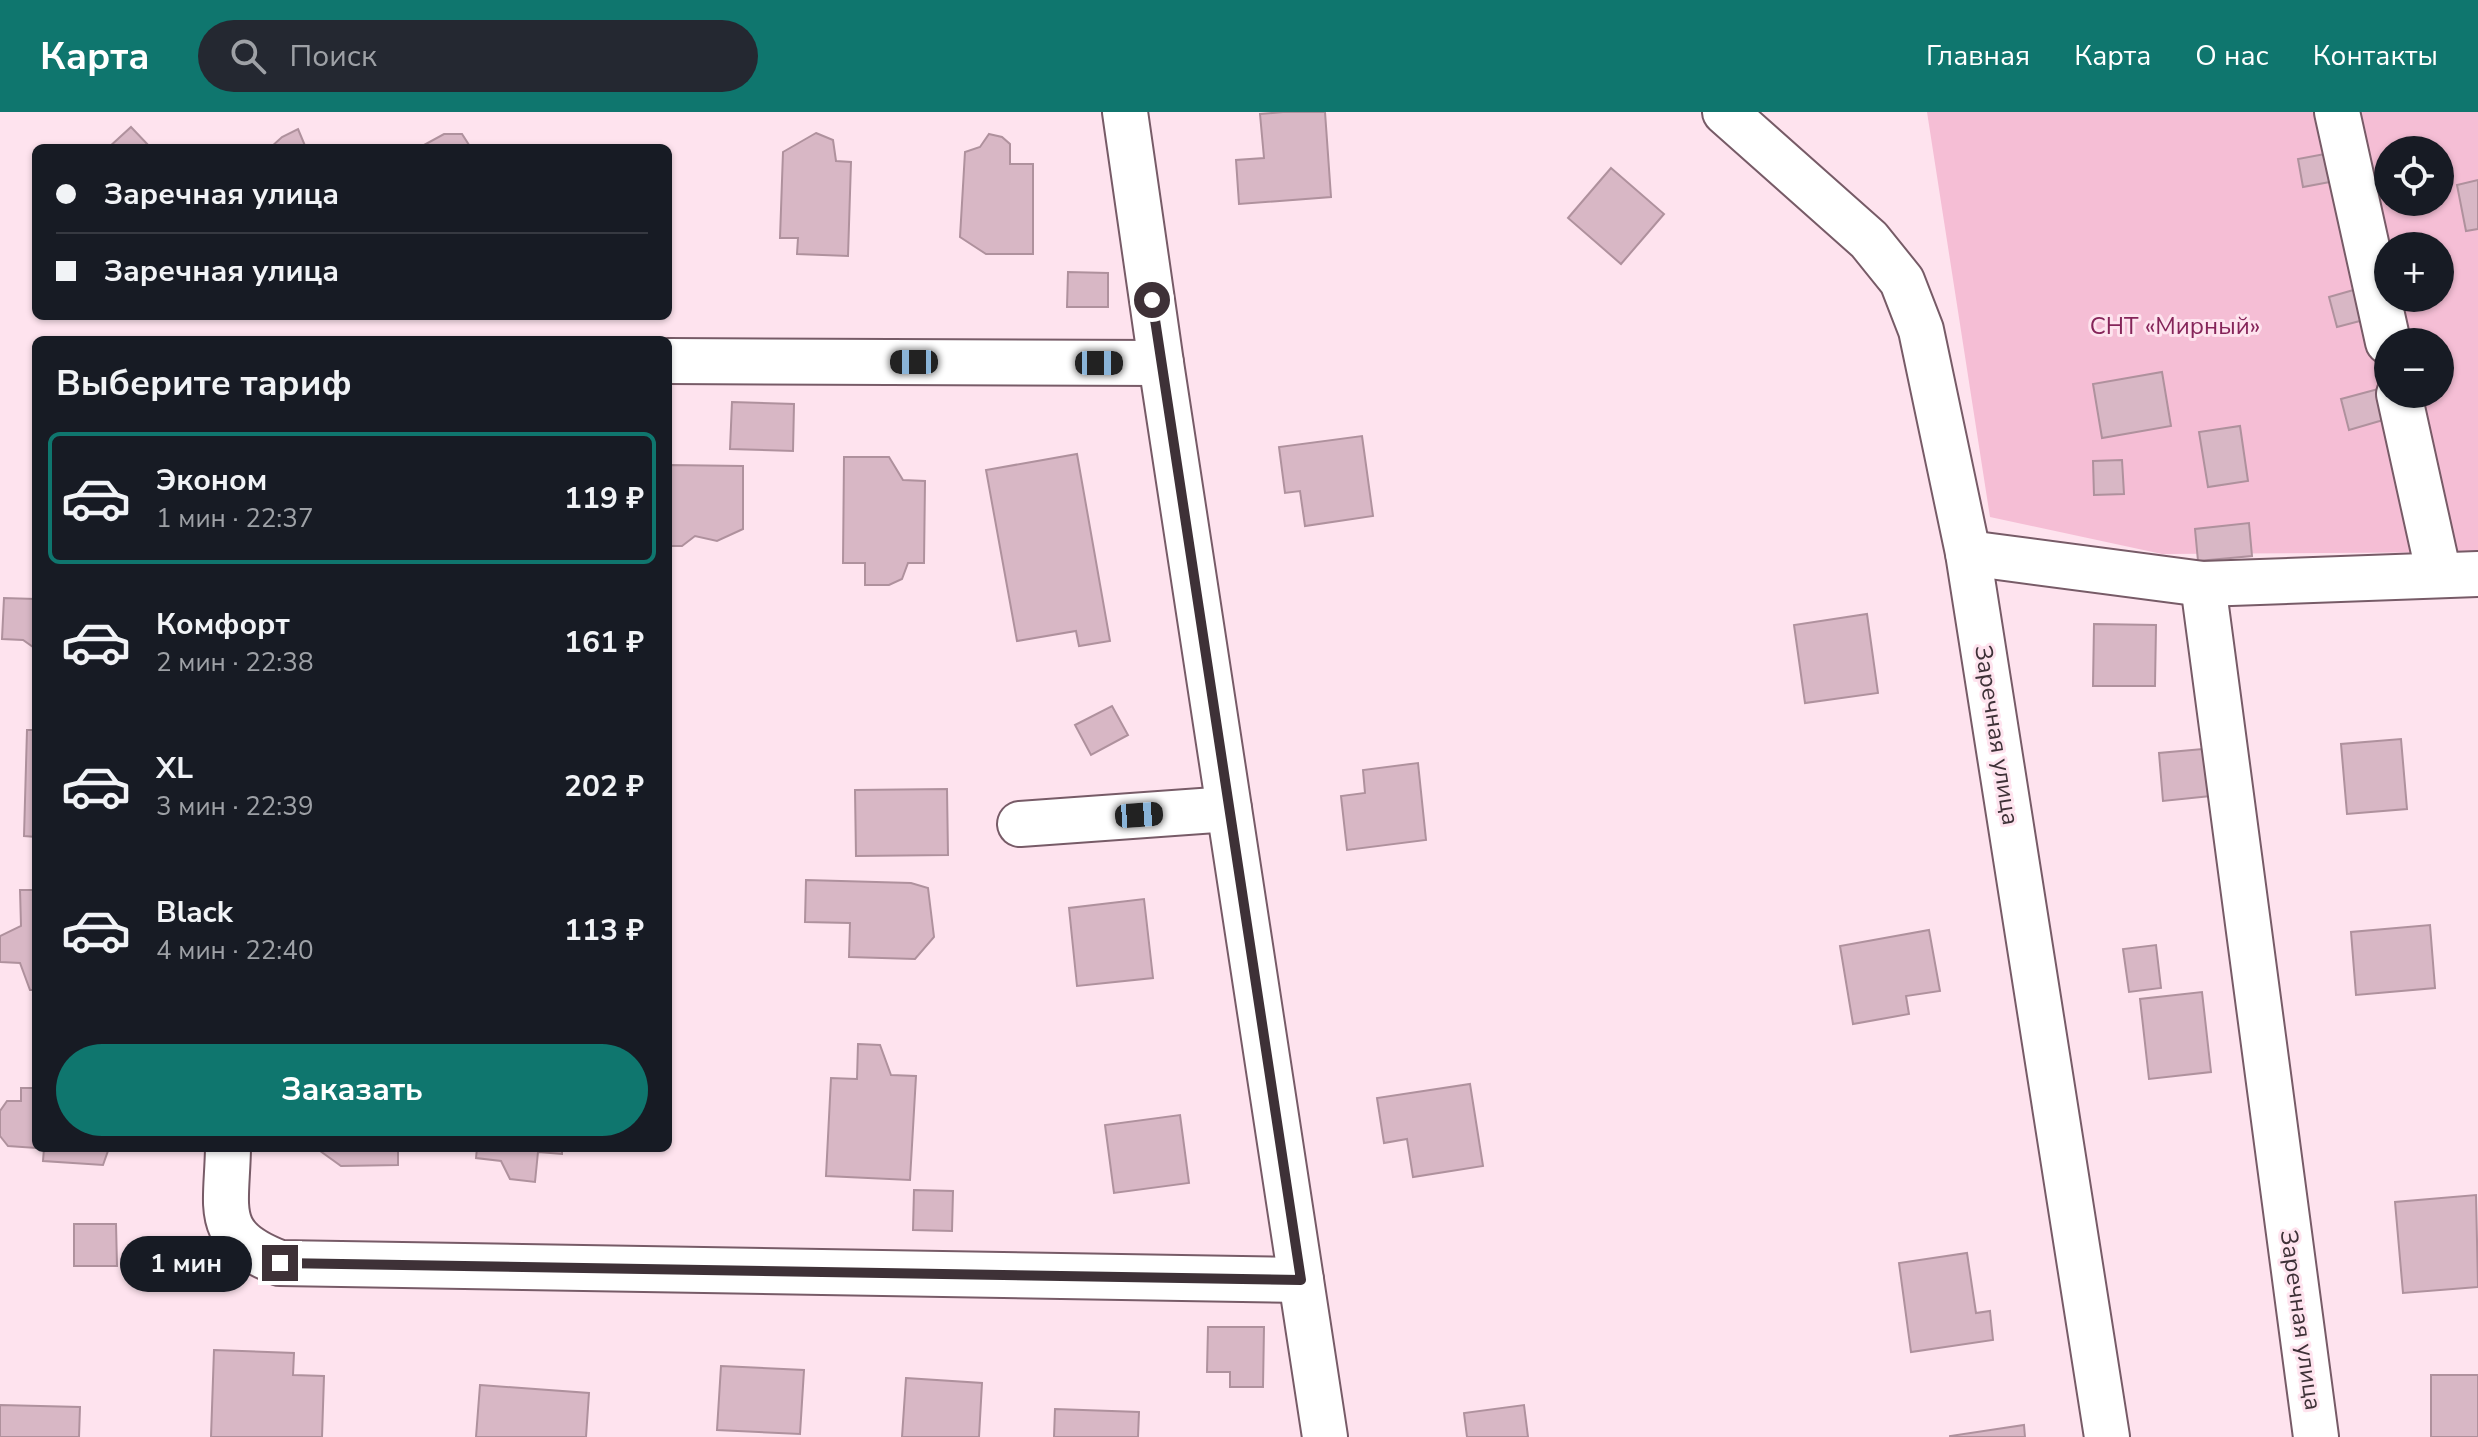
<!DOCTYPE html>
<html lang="ru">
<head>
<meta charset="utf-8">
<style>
	:root { --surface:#171b24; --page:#242831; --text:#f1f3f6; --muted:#9ea1a6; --line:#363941; --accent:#0f766e }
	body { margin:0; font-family:"Nunito Sans",sans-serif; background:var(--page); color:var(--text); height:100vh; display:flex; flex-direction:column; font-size:30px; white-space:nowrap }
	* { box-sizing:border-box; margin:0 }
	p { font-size:26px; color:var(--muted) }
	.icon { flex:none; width:44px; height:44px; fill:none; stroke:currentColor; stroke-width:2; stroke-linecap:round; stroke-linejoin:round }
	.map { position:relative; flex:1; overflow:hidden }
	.sheet { position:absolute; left:32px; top:224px; width:640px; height:816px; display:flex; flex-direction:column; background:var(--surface); border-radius:12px; box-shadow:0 2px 6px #0004 }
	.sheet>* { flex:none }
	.banner { position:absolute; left:32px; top:32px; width:640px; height:176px; border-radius:12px; box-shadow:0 2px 6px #0004; display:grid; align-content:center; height:176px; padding:0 24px; background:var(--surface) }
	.buttons { position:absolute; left:2374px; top:24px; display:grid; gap:16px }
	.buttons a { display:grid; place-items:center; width:80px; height:80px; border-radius:50%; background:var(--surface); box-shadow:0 2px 6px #0004; font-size:40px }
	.end { position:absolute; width:36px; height:36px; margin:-18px; border:10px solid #3e3137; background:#fff; box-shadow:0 0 0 4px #fff }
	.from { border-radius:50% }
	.bubble { position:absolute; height:56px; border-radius:28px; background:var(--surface); box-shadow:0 2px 6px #0004; font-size:26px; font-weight:700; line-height:56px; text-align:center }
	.car { position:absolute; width:24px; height:48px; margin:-24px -12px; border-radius:10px; box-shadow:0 0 6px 2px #0007; background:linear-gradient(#222 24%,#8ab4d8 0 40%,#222 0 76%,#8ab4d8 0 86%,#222 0) }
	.banner b { display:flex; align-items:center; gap:28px; height:76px; font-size:30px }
	.banner b+b { border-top:2px solid var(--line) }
	.banner i { width:20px; height:20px; background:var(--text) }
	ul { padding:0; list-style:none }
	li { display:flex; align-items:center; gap:24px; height:132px; margin:0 16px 12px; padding:0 8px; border:4px solid transparent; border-radius:12px }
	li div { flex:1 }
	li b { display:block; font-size:30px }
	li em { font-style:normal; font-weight:700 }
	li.selected { border-color:var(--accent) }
	li>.icon { width:72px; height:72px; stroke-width:1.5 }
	h2 { padding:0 24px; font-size:36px; line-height:96px }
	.primary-button { display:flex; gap:16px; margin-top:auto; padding:16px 24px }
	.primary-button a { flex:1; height:92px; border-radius:48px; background:var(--accent); color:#fff; font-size:32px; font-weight:700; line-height:92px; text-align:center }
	header { display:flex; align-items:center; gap:48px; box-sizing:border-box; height:112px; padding:0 40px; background:var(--accent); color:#fff }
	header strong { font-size:38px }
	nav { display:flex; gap:44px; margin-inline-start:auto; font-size:28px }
	.search { width:560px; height:72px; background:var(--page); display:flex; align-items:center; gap:20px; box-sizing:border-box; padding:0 28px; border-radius:44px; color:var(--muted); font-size:30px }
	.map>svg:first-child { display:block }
	.green { fill:#f5bed5; fill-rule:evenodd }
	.building { fill:#d8b7c5; stroke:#af919d; stroke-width:2 }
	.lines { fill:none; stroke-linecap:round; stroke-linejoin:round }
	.minor-casing { stroke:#775b67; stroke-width:48 }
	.minor { stroke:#fff; stroke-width:44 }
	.route { stroke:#3e3137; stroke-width:10 }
	.labels { text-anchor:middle; stroke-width:6; stroke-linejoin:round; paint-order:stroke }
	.park-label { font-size:24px; fill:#852459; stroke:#fee3ee }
	.street-label { font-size:24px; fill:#3e3137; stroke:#fee3ee }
</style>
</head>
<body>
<header>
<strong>Карта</strong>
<div class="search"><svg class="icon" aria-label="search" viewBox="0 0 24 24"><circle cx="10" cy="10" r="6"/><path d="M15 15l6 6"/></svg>Поиск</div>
<nav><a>Главная</a><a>Карта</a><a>О нас</a><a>Контакты</a></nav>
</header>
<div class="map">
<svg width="2478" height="1325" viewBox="0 0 2478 1325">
	<rect width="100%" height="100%" fill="#fee3ee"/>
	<path class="green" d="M 1927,0 L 2478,0 L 2478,440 L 2162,442 L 1990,405 ZM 2388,38 L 2440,38 L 2440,90 L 2388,90 ZM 2388,134 L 2440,134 L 2440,186 L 2388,186 ZM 2388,230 L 2440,230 L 2440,282 L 2388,282 Z"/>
	<g class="building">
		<polygon points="1283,0 1325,0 1331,85 1239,92 1236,48 1264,46 1260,2"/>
		<polygon points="131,15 151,36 108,36"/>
		<polygon points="298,17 306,36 270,36 282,25"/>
		<polygon points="816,21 833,28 836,49 851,50 848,144 797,142 798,126 780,126 783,40"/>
		<polygon points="444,22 462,22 471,36 423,36 424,33"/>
		<polygon points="989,22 1002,25 1010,32 1010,52 1033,52 1033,142 986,142 960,125 965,40 980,35"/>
		<polygon points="2341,39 2346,67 2303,75 2298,47"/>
		<polygon points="1611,56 1664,102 1621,152 1568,106"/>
		<polygon points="2478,68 2478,117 2466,119 2457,73"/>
		<polygon points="1068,160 1108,161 1108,195 1067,195"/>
		<polygon points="2371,173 2379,204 2337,215 2329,185"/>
		<polygon points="2162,260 2171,314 2102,326 2093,272"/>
		<polygon points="2382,276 2390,306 2349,318 2341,287"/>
		<polygon points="732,290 794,292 793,339 730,337"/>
		<polygon points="2240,314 2248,369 2208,375 2199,320"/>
		<polygon points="1362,324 1373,404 1305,414 1300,379 1285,381 1279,335"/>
		<polygon points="1077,342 1110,529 1079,534 1076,519 1017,529 986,358"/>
		<polygon points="844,345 889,345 903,368 925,369 924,451 908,451 902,467 889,473 865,473 865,451 843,451"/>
		<polygon points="2122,348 2124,382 2094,383 2093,349"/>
		<polygon points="668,353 743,354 743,417 717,429 695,424 682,434 668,434"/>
		<polygon points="2249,411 2252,444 2198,449 2195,417"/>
		<polygon points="36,474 36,537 23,528 2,527 4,486 36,487"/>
		<polygon points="1867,502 1878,581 1805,591 1794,513"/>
		<polygon points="2094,512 2156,513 2155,574 2093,574"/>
		<polygon points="1112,594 1128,623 1091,643 1075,613"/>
		<polygon points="27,618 36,618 36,725 24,724"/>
		<polygon points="2401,627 2407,697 2347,702 2341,632"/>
		<polygon points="2225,635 2230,682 2163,689 2159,641"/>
		<polygon points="1418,651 1426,728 1347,738 1341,684 1365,681 1363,658"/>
		<polygon points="947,677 948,743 856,744 855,678"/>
		<polygon points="806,768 911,771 928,776 934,825 915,847 849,845 850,811 805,810"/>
		<polygon points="20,778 36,778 36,878 30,878 20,851 0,850 0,824 21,814"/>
		<polygon points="1144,787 1153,866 1077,874 1069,796"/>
		<polygon points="2430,813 2435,876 2356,883 2351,820"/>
		<polygon points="1929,818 1940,879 1906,884 1909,902 1853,912 1840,834"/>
		<polygon points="2156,833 2161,876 2129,880 2123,837"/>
		<polygon points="2202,880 2211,960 2149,967 2140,887"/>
		<polygon points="858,932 880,933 891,963 916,964 910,1068 826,1064 831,966 857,967"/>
		<polygon points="1470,972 1483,1054 1413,1065 1407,1027 1384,1031 1377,986"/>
		<polygon points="21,976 36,976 36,1036 8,1034 0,1024 0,999 7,989 21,989"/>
		<polygon points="1180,1003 1189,1071 1114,1081 1105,1013"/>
		<polygon points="44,1036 43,1036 109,1036 103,1053 43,1049"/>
		<polygon points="316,1036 398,1036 398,1053 341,1054"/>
		<polygon points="477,1036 562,1036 562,1042 538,1040 535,1070 510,1067 501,1049 476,1046"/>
		<polygon points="914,1078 953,1079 952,1119 913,1118"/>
		<polygon points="2476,1083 2478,1175 2403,1181 2395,1090"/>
		<polygon points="74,1112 116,1112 117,1154 74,1154"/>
		<polygon points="1967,1141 1976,1201 1990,1199 1993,1228 1911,1240 1899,1151"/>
		<polygon points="1208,1215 1264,1215 1263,1275 1230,1275 1230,1260 1207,1260"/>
		<polygon points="214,1238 294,1241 293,1263 324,1264 322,1325 211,1325"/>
		<polygon points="721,1254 804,1258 800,1322 717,1318"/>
		<rect x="2431" y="1263" width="47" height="62"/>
		<polygon points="906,1266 982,1271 979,1325 902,1325"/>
		<polygon points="480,1273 589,1281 586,1325 476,1325"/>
		<polygon points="0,1293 80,1295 79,1325 0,1325"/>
		<polygon points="1524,1293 1528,1325 1467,1325 1464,1301"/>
		<polygon points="1055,1297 1139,1300 1138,1325 1054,1325"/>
		<polygon points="2024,1313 2025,1325 1950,1325 1950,1324"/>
	</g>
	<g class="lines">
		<g class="minor-casing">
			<g id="minor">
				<polyline points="1125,0 1161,251 1325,1325"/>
				<polyline points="1725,0 1869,128 1902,169 1921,218 1968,441 2107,1325"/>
				<polyline points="2337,0 2388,230"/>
				<polyline points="668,249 1161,251"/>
				<polyline points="2399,282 2439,463"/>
				<polyline points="1968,441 2203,472 2478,462"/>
				<polyline points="2203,472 2316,1325"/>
				<polyline points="1020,712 1229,697"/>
				<path d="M 228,1036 C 227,1098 212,1125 280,1151 L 1301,1168"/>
			</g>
		</g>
		<use href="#minor" class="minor"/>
	</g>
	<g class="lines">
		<polyline class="route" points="280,1151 1301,1168 1152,188"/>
	</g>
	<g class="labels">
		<g class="park-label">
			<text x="2175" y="222">СНТ «Мирный»</text>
		</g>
		<g class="street-label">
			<text transform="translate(1997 623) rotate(81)" y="8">Заречная улица</text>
			<text transform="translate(2301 1208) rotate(82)" y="8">Заречная улица</text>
		</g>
	</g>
</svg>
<div class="buttons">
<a><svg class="icon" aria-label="locate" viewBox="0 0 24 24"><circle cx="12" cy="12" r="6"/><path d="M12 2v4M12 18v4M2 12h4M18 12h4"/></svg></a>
<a>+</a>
<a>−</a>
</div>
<i class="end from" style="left:1152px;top:188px"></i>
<i class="end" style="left:280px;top:1151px"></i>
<div class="bubble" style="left:120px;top:1124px;width:132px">1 мин</div>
<i class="car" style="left:914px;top:250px;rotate:270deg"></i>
<i class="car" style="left:1099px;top:251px;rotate:90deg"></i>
<i class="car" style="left:1139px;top:703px;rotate:86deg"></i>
<div class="banner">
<b><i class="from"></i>Заречная улица</b>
<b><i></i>Заречная улица</b>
</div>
<section class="sheet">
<h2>Выберите тариф</h2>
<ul>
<li class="selected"><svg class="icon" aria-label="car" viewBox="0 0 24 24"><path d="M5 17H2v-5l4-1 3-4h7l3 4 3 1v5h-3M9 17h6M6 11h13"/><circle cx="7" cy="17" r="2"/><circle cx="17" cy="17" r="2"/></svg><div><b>Эконом</b><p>1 мин · 22:37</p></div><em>119 ₽</em></li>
<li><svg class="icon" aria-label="car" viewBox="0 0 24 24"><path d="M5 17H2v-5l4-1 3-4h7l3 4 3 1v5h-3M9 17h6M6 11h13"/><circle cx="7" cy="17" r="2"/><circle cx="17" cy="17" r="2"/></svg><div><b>Комфорт</b><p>2 мин · 22:38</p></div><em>161 ₽</em></li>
<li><svg class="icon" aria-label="car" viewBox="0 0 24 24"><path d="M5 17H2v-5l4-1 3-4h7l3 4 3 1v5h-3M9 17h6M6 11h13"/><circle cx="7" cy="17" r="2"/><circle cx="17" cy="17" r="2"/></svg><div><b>XL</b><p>3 мин · 22:39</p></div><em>202 ₽</em></li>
<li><svg class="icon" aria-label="car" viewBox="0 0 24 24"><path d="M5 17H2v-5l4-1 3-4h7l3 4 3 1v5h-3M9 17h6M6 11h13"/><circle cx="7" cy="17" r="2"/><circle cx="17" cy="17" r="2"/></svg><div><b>Black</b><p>4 мин · 22:40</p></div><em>113 ₽</em></li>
</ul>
<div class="primary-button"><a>Заказать</a></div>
</section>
</div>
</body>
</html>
